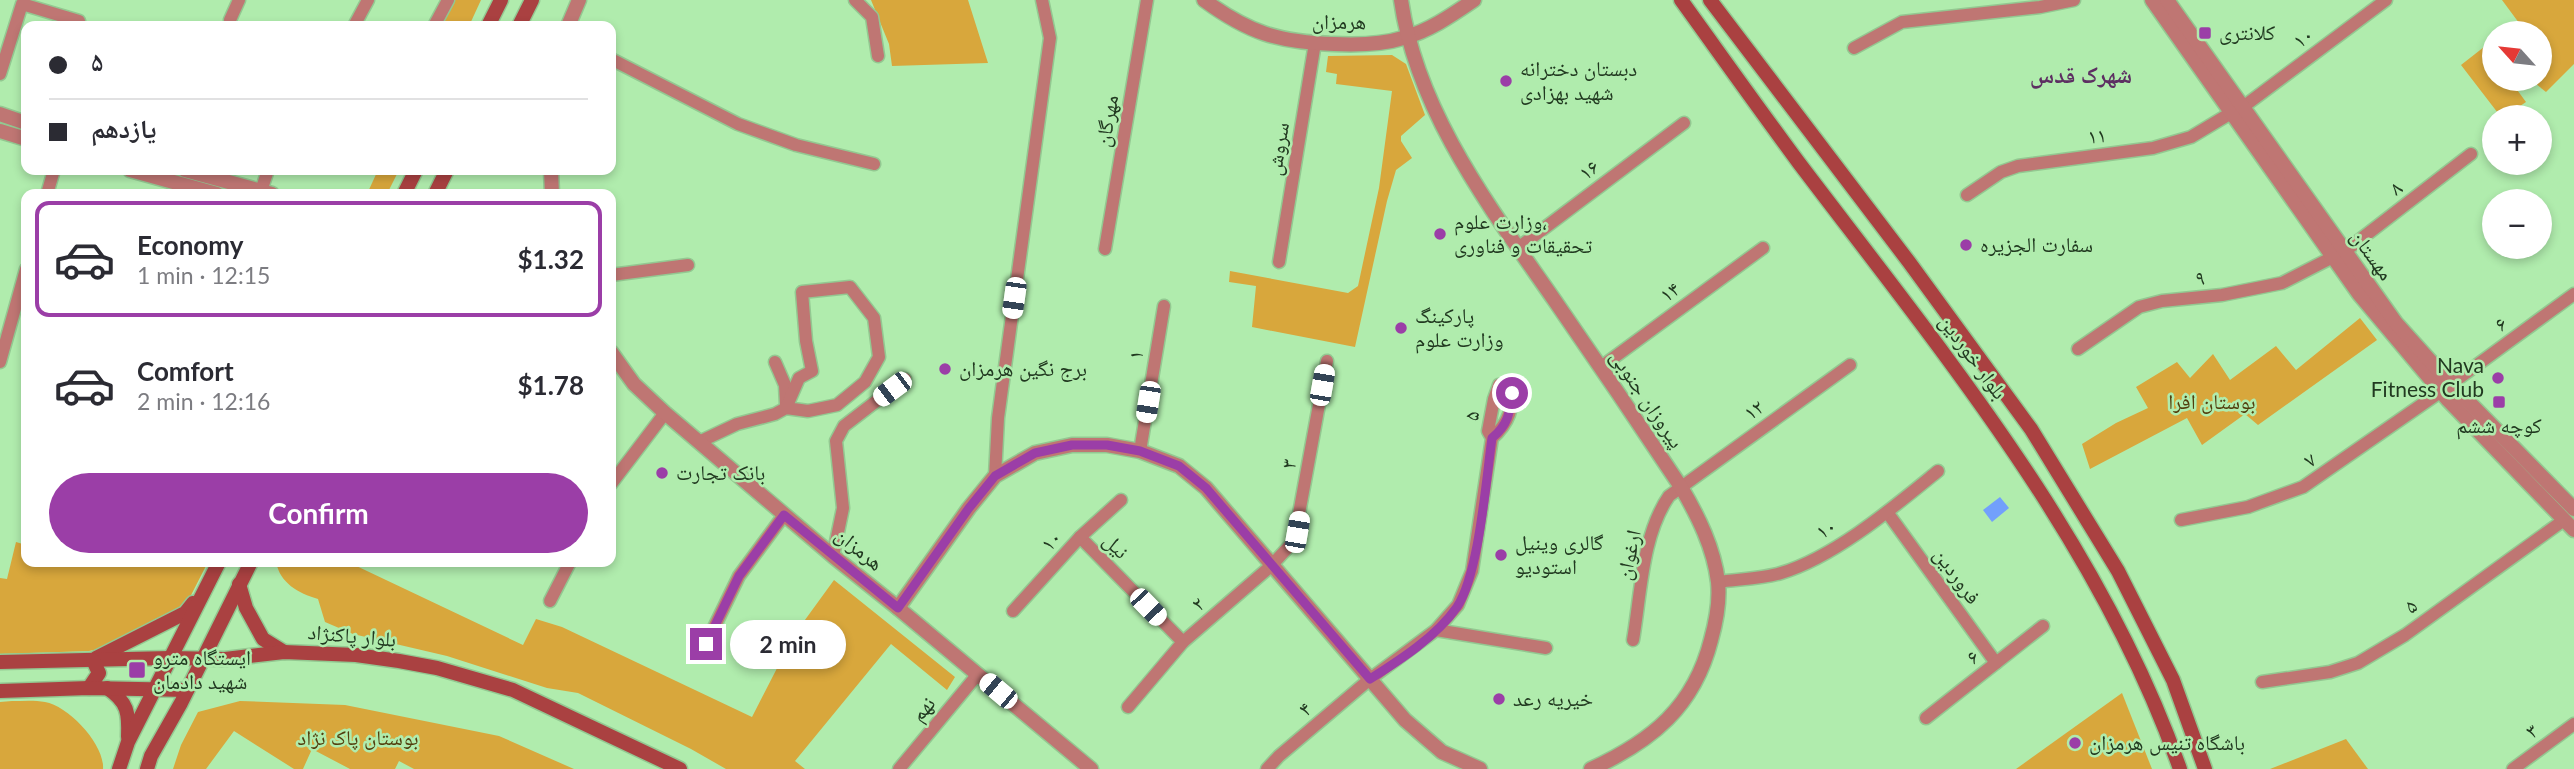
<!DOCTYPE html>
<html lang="en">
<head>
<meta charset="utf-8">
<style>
	:root { --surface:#fff; --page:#f2f2f3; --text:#2b2b33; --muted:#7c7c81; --line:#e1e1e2; --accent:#9b3ea7 }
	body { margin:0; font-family:Lato,"Noto Naskh Arabic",sans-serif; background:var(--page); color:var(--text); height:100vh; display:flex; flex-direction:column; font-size:26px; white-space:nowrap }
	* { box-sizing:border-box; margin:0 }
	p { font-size:23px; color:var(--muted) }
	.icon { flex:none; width:38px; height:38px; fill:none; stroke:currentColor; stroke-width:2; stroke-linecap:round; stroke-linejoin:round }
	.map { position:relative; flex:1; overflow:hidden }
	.sheet { position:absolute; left:21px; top:189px; width:595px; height:378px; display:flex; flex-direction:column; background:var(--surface); border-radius:14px; box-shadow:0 4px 10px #0003 }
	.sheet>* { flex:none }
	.top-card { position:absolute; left:21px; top:21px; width:595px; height:154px; border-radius:14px; box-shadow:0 4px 10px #0003; display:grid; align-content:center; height:154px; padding:0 28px; background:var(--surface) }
	.needle { width:46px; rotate:297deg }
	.fabs { position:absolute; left:2482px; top:21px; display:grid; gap:14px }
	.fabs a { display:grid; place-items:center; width:70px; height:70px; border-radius:50%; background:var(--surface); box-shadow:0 4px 10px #0003; font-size:35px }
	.end { position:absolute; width:32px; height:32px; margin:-16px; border:9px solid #9b3ea7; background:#fff; box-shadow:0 0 0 4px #fff }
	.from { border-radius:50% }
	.bubble { position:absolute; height:49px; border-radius:24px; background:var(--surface); box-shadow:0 4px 10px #0003; font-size:23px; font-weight:700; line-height:49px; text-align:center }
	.car { position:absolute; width:21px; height:42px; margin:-21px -10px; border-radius:9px; box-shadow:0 0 5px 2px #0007; background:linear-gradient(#fff 24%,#345 0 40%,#fff 0 76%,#345 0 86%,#fff 0) }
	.top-card b { display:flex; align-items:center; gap:24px; height:66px; font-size:26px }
	.top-card b+b { border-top:2px solid var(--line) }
	.top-card i { width:18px; height:18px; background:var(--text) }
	ul { padding:12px 0 0; list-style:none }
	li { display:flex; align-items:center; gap:21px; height:116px; margin:0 14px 10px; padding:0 14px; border:4px solid transparent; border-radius:14px }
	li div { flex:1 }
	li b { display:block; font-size:26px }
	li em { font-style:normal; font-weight:700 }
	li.selected { border-color:var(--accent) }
	li>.icon { width:63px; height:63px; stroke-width:1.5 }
	.cta { display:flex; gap:14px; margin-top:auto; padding:14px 28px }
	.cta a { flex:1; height:80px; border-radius:42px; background:var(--accent); color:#fff; font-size:28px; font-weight:700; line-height:80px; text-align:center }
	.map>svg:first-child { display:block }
	.green { fill:#d8a73c }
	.water { fill:#72a0fc }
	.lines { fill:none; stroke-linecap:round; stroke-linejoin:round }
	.minor-casing { stroke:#93c891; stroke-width:15 }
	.tertiary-casing { stroke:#93c891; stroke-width:17 }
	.secondary-casing { stroke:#93c891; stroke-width:17 }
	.minor { stroke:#bf7673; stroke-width:12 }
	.tertiary { stroke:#bf7673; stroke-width:14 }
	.secondary { stroke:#aa4141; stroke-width:14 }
	.route { stroke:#9b3ea7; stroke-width:9 }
	.poi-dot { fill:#9b3ea7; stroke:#b0ecad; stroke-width:2.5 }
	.labels { text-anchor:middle; stroke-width:5; stroke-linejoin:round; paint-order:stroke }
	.street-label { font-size:21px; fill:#213920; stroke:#b0ecad }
	.poi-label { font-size:21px; fill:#213920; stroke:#b0ecad; text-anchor:start }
	.park-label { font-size:21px; fill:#523d0c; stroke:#b0ecad }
	.neighbourhood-label { font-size:23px; font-weight:bold; fill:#5d2f62; stroke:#b0ecad }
</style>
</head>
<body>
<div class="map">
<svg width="2574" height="769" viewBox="0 0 2574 769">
	<rect width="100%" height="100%" fill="#b0ecad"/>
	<g class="green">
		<polygon points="454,0 481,0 469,26 441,26"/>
		<polygon points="871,0 968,0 988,63 892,66 889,44"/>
		<polygon points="2502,0 2574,0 2574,64 2546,92 2530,79 2539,79 2539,33 2517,33 2522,27"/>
		<polygon points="2484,47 2494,59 2494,79 2509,79 2526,102 2504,117 2501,117 2461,65"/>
		<polygon points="1392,55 1406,64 1425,115 1401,136 1401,141 1412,158 1396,170 1387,201 1355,347 1252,327 1256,286 1229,282 1230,271 1348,293 1358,286 1379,188 1392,91 1336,84 1337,74 1326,72 1328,56"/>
		<polygon points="378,170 399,170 387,194 367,194"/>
		<polygon points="2360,318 2377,340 2258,425 2245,414 2202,445 2187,418 2090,469 2082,444 2116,423 2148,408 2136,387 2177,362 2190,378 2213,354 2230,380 2276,346 2296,370"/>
		<polygon points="16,542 26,545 26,562 208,562 187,603 169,617 108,647 89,651 0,654 0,578 7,579"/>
		<path d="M 276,562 L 348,562 L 523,645 L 536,619 L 562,627 L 752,717 L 794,635 L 834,580 L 955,677 L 947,690 L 891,644 L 795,761 L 805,769 L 726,769 L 691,749 L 578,693 L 547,688 L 447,656 L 353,634 L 325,622 L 318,599 C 298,593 280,583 276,562 Z"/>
		<polygon points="2122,693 2152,769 2016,769"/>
		<path d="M 12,701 C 23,701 35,700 45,702 C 69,706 105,745 103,769 L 0,769 L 0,702 Z"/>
		<polygon points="240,701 345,705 499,736 574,769 414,769 399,761 395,769 350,769 312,749 303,769 294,769 234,731 206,769 173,769 181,745 198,712"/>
		<polygon points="2346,739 2368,769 2270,769"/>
	</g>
	<polygon class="water" points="2000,497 2009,508 1992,522 1983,510"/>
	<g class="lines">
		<g class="minor-casing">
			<g id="minor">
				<polyline points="855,0 872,17 878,56"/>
				<polyline points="230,20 239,0"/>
				<polyline points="354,26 368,0"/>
				<polyline points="434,26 448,0"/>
				<polyline points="1854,48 1902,22 2040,7 2074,0"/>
				<polyline points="611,59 738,124 796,145 874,164"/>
				<polyline points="0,74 22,4 79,21 77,26"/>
				<polyline points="2243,107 2386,0"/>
				<polyline points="261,191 268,170"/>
				<polyline points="47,194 54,170"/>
				<polyline points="1967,195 2001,172 2018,166 2153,148 2191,137 2231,113"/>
				<polyline points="1518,248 1684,123"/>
				<polyline points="1105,249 1147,0"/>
				<polyline points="2344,252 2471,154"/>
				<polyline points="1279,262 1315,43"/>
				<polyline points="611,275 688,265"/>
				<polyline points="2078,349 2139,307 2162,301 2222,295 2282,283 2333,257"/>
				<polyline points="0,362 26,269"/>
				<polyline points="775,362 785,385 786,404"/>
				<polyline points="1601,367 1763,248"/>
				<polyline points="2451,384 2574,294"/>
				<polyline points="699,442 737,424 775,414 786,408 799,378 812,371 806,341 802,292 850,287 874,318 879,357 865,382 837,405 808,411 786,408"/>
				<polyline points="1140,451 1164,306"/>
				<polyline points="995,476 998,418 1050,38 1042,0"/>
				<polyline points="611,484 665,413"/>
				<polyline points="1887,512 1996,663"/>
				<polyline points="2181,520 2248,507 2303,487 2440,392"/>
				<polyline points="1080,537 1183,642"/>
				<polyline points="833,556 843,508 836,441 844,426 905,379"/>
				<path d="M 1718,582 C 1738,579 1762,579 1781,573 C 1835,557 1895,506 1938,471"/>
				<polyline points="550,601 570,562"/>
				<polyline points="1013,611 1080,537 1121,500"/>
				<polyline points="1436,630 1546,648"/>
				<path d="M 1633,640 C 1641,593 1642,535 1669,496 L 1850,365"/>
				<polyline points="706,644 739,576 784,515"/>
				<polyline points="2262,682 2330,672 2358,663 2405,635 2564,520"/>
				<polyline points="1128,707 1183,642 1271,566 1294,541 1327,361"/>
				<polyline points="1926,718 2043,626"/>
				<polyline points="899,769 978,674"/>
				<path d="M 1267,769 L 1279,756 L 1370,679 L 1436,630 L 1458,605 L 1472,571 L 1492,438 L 1488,431 L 1494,399 L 1499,385 L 1509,385 C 1517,405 1507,425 1492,438"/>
				<polyline points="2513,769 2574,724"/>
			</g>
		</g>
		<g class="tertiary-casing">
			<g id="tertiary">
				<path d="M 1204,0 C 1249,33 1278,42 1334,44 C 1356,45 1381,45 1403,38 C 1429,31 1452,15 1474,0"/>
				<path d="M 1401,0 C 1417,113 1492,210 1555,301 C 1598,363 1640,425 1681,487 C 1698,516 1714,548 1718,582 C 1720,601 1716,622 1711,640 C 1694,707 1652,741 1591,769"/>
				<polyline points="2152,0 2359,294 2448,400 2574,530"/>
				<polyline points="2167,0 2396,323 2451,384 2574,509"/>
				<polyline points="568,26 579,0"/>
				<polyline points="0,114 26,123"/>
				<polyline points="0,131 26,139"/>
				<polyline points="130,170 217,194"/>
				<polyline points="185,170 272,194"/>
				<polyline points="551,170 552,194"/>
				<polyline points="611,352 634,384 665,413 833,556 898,608 1091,769"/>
				<polyline points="898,608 969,508 995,476 1035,453 1072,445 1107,445 1140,451 1179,466 1206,488 1405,720 1442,752 1480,769"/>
			</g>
		</g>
		<g class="secondary-casing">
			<g id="secondary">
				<path d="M 1681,0 C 1720,54 1759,109 1799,163 C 1943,353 2100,541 2180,769"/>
				<polyline points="1710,0 1909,262 2031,429 2118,571 2173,680 2205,769"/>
				<polyline points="488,26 501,0"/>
				<polyline points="519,26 532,0"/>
				<polyline points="404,194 416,170"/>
				<polyline points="435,194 447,170"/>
				<polyline points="239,584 246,608 263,639 284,652"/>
				<polyline points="96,658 185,613 193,603"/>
				<polyline points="0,662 170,658 225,659 284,652 356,655 399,661 437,668 513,690 680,769"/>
				<polyline points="89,688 99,673 93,660"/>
				<path d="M 107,688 C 128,702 129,713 128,737"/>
				<polyline points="0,691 89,688 187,690"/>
				<polyline points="119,769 128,742 219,562"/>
				<polyline points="147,769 151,756 181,703 251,562"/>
			</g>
		</g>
		<use href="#minor" class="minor"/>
		<use href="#tertiary" class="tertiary"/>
		<use href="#secondary" class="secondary"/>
	</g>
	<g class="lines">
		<path class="route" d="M 706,644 L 739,576 L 784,515 L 898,608 L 969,508 L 995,476 L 1035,453 L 1072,445 L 1107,445 L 1140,451 L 1179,466 L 1206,488 L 1370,679 C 1400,660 1436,637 1457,607 C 1479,574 1486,480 1492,438 C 1508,425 1510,413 1512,393"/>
	</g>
	<g class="poi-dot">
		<rect x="2198" y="26" width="14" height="14" rx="3.5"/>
		<circle cx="1506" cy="81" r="7"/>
		<circle cx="1440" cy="234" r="7"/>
		<circle cx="1966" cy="245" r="7"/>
		<circle cx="1401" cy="328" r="7"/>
		<circle cx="945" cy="369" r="7"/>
		<circle cx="2498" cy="378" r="7"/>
		<rect x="2492" y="395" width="14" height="14" rx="3.5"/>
		<circle cx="662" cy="473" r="7"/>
		<circle cx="1501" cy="555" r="7"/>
		<rect x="128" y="661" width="18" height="18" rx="3.5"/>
		<circle cx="1499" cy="699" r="7"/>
		<circle cx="2075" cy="743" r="7"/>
	</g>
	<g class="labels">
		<g class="street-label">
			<text x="1339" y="29">هرمزان</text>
			<text transform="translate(2303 38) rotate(-37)" y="7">۱۰</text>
			<text transform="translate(1107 121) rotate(-80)" y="7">مهرگان</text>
			<text transform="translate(2097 136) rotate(-7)" y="7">۱۱</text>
			<text transform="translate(1278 149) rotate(-81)" y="7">سروش</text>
			<text transform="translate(1589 170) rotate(-37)" y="7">۱۶</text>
			<text transform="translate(2396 188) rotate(-37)" y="7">۸</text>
			<text transform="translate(2372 255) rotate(54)" y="7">مهستان</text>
			<text transform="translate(2200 278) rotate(-5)" y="7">۹</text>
			<text transform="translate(1670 292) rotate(-36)" y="7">۱۴</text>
			<text transform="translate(2501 324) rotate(-36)" y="7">۶</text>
			<text transform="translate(1136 355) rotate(-80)" y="7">۱</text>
			<text transform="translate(1973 357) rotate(54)" y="7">بلوار خوردین</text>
			<text transform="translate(1647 399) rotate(56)" y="7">پیروزان جنوبی</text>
			<text transform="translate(1754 410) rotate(-36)" y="7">۱۲</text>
			<text transform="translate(1472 416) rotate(-83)" y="7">۵</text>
			<text transform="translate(2310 460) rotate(-32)" y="7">۷</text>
			<text transform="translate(1289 464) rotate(-80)" y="7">۳</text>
			<text transform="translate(1826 529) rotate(-32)" y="7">۱۰</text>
			<text transform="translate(1051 541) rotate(-48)" y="7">۱۰</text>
			<text transform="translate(1116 546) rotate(46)" y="7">نیل</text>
			<text transform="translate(859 549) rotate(39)" y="7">هرمزان</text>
			<text transform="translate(1629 555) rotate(-78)" y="7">ارغوان</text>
			<text transform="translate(1957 576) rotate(54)" y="7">فروردین</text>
			<text transform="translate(1198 604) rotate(-40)" y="7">۲</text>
			<text transform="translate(2411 606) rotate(-36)" y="7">۵</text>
			<text transform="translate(352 636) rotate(5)" y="7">بلوار پاکنژاد</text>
			<text transform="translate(1973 657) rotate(-38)" y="7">۶</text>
			<text transform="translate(923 709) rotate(-50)" y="7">نهم</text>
			<text transform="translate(1305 709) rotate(-40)" y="7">۴</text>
			<text transform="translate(2532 731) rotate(-36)" y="7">۳</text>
		</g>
		<g class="poi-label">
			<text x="2219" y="40">کلانتری</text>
			<text x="1520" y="76">دبستان دخترانه<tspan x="1520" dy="24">شهید بهزادی</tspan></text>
			<text x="1454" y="229">وزارت علوم،<tspan x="1454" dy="24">تحقیقات و فناوری</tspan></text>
			<text x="1980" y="252">سفارت الجزیره</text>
			<text x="1415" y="323">پارکینگ<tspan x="1415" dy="24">وزارت علوم</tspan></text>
			<text x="2484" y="373" text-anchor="end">Nava<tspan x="2484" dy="24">Fitness Club</tspan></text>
			<text x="959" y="376">برج نگین هرمزان</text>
			<text x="2499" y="433" text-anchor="middle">کوچه ششم</text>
			<text x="676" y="480">بانک تجارت</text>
			<text x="1515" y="550">گالری وینیل<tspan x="1515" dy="24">استودیو</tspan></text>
			<text x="153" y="665">ایستگاه مترو<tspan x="153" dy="24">شهید دادمان</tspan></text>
			<text x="1513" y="706">خیریه رعد</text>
			<text x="2089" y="750">باشگاه تنیس هرمزان</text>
		</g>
		<g class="park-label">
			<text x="2212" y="409">بوستان افرا</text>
			<text x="358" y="745">بوستان پاک نژاد</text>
		</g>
		<g class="neighbourhood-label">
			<text x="2081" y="83">شهرک قدس</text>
		</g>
	</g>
</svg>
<div class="fabs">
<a><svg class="needle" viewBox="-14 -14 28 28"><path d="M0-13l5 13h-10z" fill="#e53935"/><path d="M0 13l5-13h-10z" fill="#7c7c81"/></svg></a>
<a>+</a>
<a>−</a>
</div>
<i class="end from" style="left:1512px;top:393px"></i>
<i class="end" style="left:706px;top:644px"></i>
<div class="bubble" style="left:730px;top:620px;width:116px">2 min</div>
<i class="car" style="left:1014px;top:298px;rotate:188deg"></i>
<i class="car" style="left:1322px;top:385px;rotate:10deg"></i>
<i class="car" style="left:892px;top:389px;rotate:233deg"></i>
<i class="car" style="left:1148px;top:402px;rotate:189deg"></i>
<i class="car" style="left:1297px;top:532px;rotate:10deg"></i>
<i class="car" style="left:1148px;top:607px;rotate:136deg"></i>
<i class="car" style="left:998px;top:691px;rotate:310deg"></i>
<div class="top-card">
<b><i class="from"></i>۵</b>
<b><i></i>یازدهم</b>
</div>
<section class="sheet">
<ul>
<li class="selected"><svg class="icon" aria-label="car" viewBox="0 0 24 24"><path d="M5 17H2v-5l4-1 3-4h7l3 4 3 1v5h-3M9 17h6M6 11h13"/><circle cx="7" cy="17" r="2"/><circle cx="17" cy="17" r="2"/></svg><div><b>Economy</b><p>1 min · 12:15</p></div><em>$1.32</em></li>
<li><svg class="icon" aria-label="car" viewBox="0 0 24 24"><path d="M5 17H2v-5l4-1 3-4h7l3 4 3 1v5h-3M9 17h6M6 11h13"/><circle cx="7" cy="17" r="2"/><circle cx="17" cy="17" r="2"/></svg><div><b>Comfort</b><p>2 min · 12:16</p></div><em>$1.78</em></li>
</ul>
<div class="cta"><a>Confirm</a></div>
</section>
</div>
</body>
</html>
